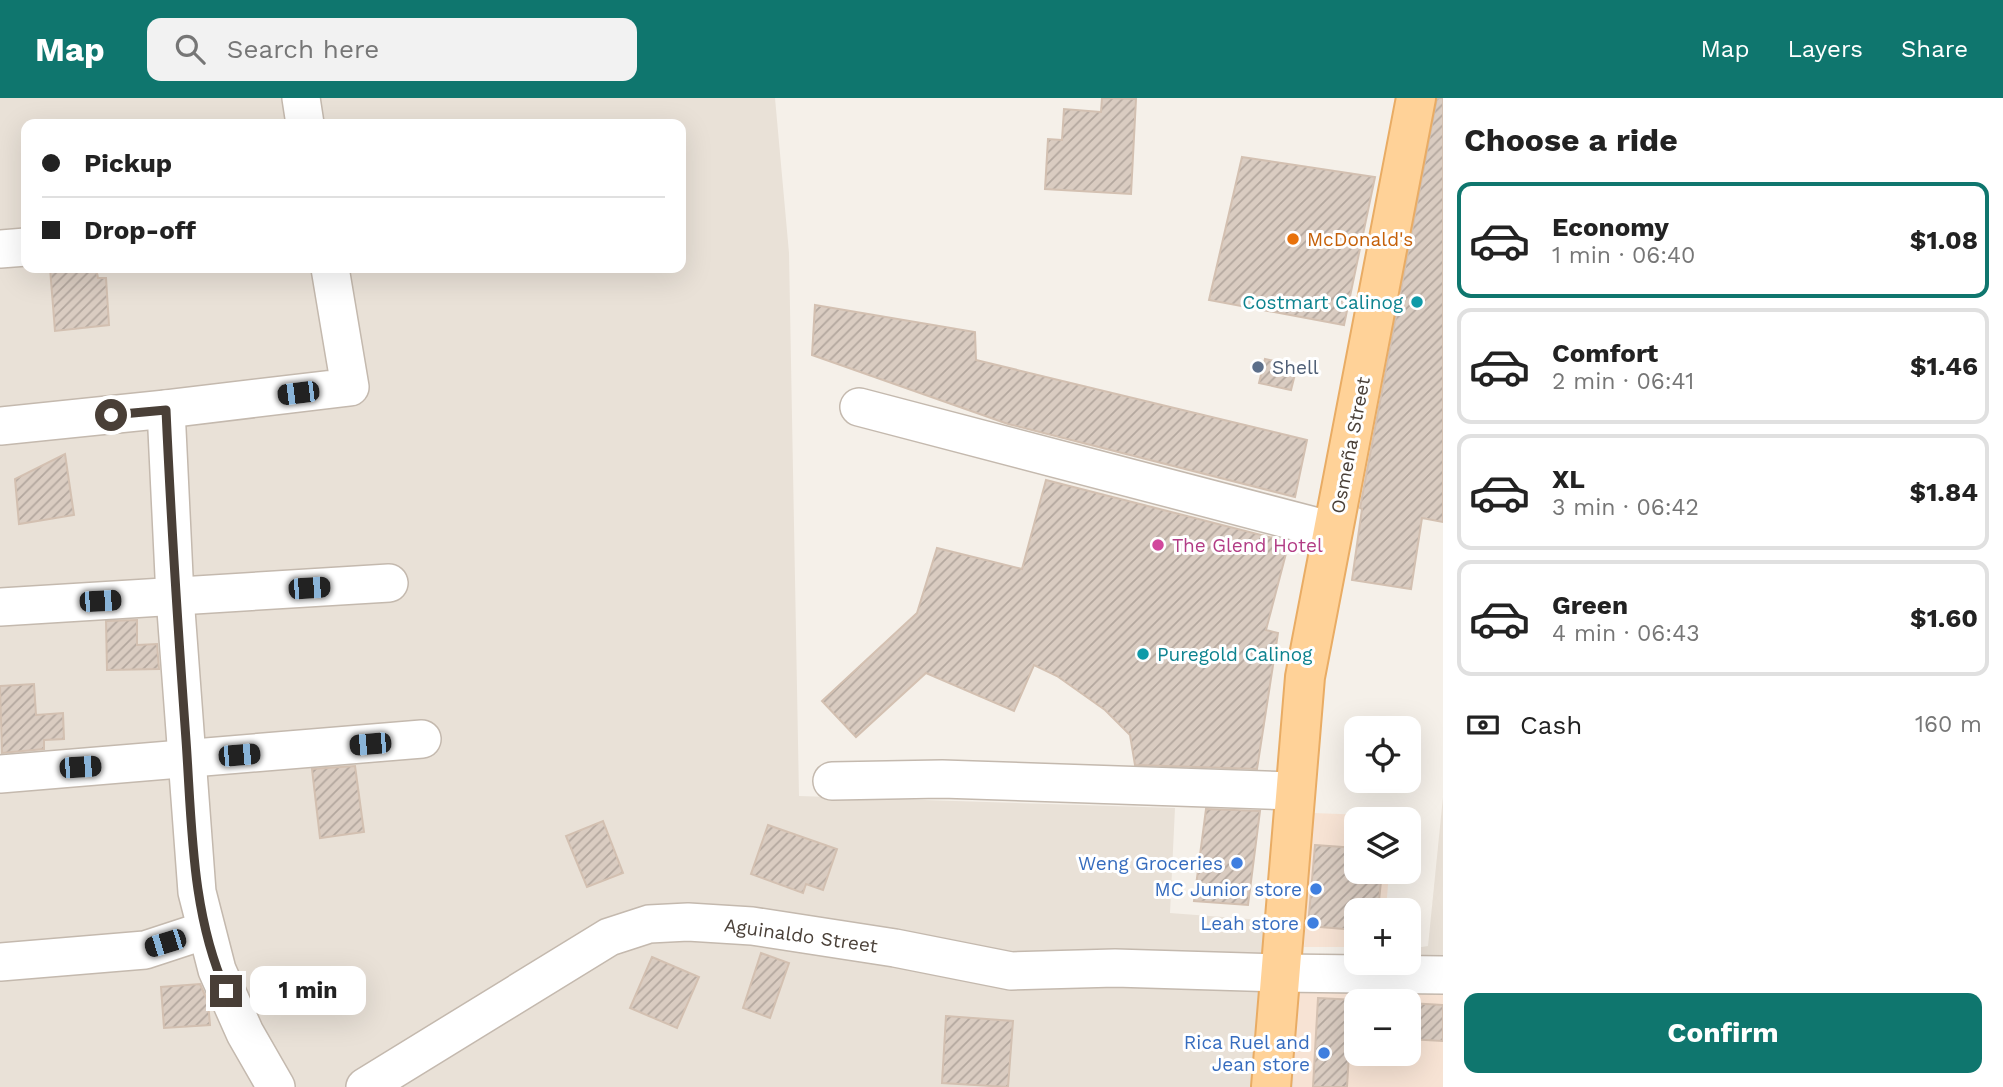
<!DOCTYPE html>
<html lang="en">
<head>
<meta charset="utf-8">
<style>
	:root { --surface:#fff; --page:#f2f2f2; --text:#222; --muted:#767676; --line:#e0e0e0; --accent:#0f766e }
	body { margin:0; font-family:"Work Sans",sans-serif; background:var(--page); color:var(--text); height:100vh; display:flex; flex-direction:column; font-size:26px; white-space:nowrap }
	* { box-sizing:border-box; margin:0 }
	p { font-size:23px; color:var(--muted) }
	.icon { flex:none; width:38px; height:38px; fill:none; stroke:currentColor; stroke-width:2; stroke-linecap:round; stroke-linejoin:round }
	.map { position:relative; flex:1; overflow:hidden }
	.panel { display:flex; flex-direction:column; background:var(--surface); width:560px }
	.panel>* { flex:none }
	.hud { position:absolute; left:21px; top:21px; width:665px; height:154px; border-radius:14px; box-shadow:0 7px 28px #0002; display:grid; align-content:center; height:154px; padding:0 21px; background:var(--surface) }
	.controls { position:absolute; left:1344px; top:618px; display:grid; gap:14px }
	.controls a { display:grid; place-items:center; width:77px; height:77px; border-radius:14px; background:var(--surface); box-shadow:0 7px 28px #0002; font-size:35px }
	.end { position:absolute; width:32px; height:32px; margin:-16px; border:9px solid #493f37; background:#fff; box-shadow:0 0 0 4px #fff }
	.from { border-radius:50% }
	.bubble { position:absolute; height:49px; border-radius:14px; background:var(--surface); box-shadow:0 7px 28px #0002; font-size:23px; font-weight:700; line-height:49px; text-align:center }
	.car { position:absolute; width:21px; height:42px; margin:-21px -10px; border-radius:9px; box-shadow:0 0 5px 2px #0007; background:linear-gradient(#222 24%,#8ab4d8 0 40%,#222 0 76%,#8ab4d8 0 86%,#222 0) }
	.hud b { display:flex; align-items:center; gap:24px; height:66px; font-size:26px }
	.hud b+b { border-top:2px solid var(--line) }
	.hud i { width:18px; height:18px; background:var(--text) }
	ul { padding:0; list-style:none }
	li { display:flex; align-items:center; gap:21px; height:116px; margin:0 14px 10px; padding:0 7px; border:4px solid var(--line); border-radius:14px }
	li div { flex:1 }
	li b { display:block; font-size:26px }
	li em { font-style:normal; font-weight:700 }
	li.active { border-color:var(--accent) }
	li>.icon { width:63px; height:63px; stroke-width:1.5 }
	h2 { padding:0 21px; font-size:32px; line-height:84px }
	.pay { display:flex; align-items:center; gap:18px; height:77px; padding:0 21px; font-size:26px }
	.pay p { margin-inline-start:auto }
	.action { display:flex; gap:14px; margin-top:auto; padding:14px 21px }
	.action a { flex:1; height:80px; border-radius:14px; background:var(--accent); color:#fff; font-size:28px; font-weight:700; line-height:80px; text-align:center }
	header { display:flex; align-items:center; gap:42px; box-sizing:border-box; height:98px; padding:0 35px; background:var(--accent); color:#fff }
	header strong { font-size:33px }
	nav { display:flex; gap:38px; margin-inline-start:auto; font-size:24px }
	.search { width:490px; height:63px; background:var(--page); display:flex; align-items:center; gap:18px; box-sizing:border-box; padding:0 24px; border-radius:14px; color:var(--muted); font-size:26px }
	main { display:flex; flex:1; min-height:0 }
	.map>svg:first-child { display:block }
	.residential { fill:#e9e1d7; fill-rule:evenodd }
	.commercial { fill:#f7e3d4; fill-rule:evenodd }
	.building { fill:url(#building-hatch); stroke:#d3c0b1; stroke-width:2 }
	.lines { fill:none; stroke-linecap:round; stroke-linejoin:round }
	.minor-casing { stroke:#c4b9ae; stroke-width:40 }
	.major-casing { stroke:#e9ac64; stroke-width:42 }
	.minor { stroke:#fff; stroke-width:37 }
	.major { stroke:#ffd298; stroke-width:38 }
	.route { stroke:#493f37; stroke-width:9 }
	.food-dot { fill:#e8710a; stroke:#fff; stroke-width:2.5 }
	.culture-dot { fill:#0f9aa8; stroke:#fff; stroke-width:2.5 }
	.service-dot { fill:#5c6f8a; stroke:#fff; stroke-width:2.5 }
	.hotel-dot { fill:#d1479c; stroke:#fff; stroke-width:2.5 }
	.shop-dot { fill:#3f7fe0; stroke:#fff; stroke-width:2.5 }
	.labels { text-anchor:middle; stroke-width:6; stroke-linejoin:round; paint-order:stroke }
	.food-label { font-size:19px; fill:#c56008; stroke:#fff; text-anchor:start }
	.culture-label { font-size:19px; fill:#0d838f; stroke:#fff; text-anchor:end }
	.service-label { font-size:19px; fill:#4e5e75; stroke:#fff; text-anchor:start }
	.street-label { font-size:19px; fill:#493f37; stroke:#fff }
	.hotel-label { font-size:19px; fill:#b23c85; stroke:#fff; text-anchor:start }
	.shop-label { font-size:19px; fill:#366cbe; stroke:#fff; text-anchor:end }
</style>
</head>
<body>
<header>
<strong>Map</strong>
<div class="search"><svg class="icon" aria-label="search" viewBox="0 0 24 24"><circle cx="10" cy="10" r="6"/><path d="M15 15l6 6"/></svg>Search here</div>
<nav><a>Map</a><a>Layers</a><a>Share</a></nav>
</header>
<main>
<div class="map">
<svg width="1443" height="989" viewBox="0 0 1443 989">
	<defs>
		<pattern id="building-hatch" width="6" height="6" patternUnits="userSpaceOnUse" patternTransform="scale(1.75)"><rect width="6" height="6" fill="#daccc1"/><path d="M-1 1l2-2M0 6l6-6M5 7l2-2" fill="none" stroke="#b3a79e"/></pattern>
	</defs>
	<rect width="100%" height="100%" fill="#f5f0e9"/>
	<path class="residential" d="M 0,0 L 775,0 L 789,155 L 799,698 L 1175,710 L 1170,815 L 1262,822 L 1301,864 L 1356,857 L 1356,864 L 1409,864 L 1409,851 L 1428,848 L 1443,699 L 1443,989 L 0,989 ZM 26,26 L 681,26 L 681,170 L 26,170 ZM 1356,903 L 1409,903 L 1409,956 L 1356,956 Z"/>
	<g class="commercial">
		<polygon points="1313,715 1393,718 1392,721 1356,721 1356,774 1389,774 1386,812 1356,812 1356,849 1304,849"/>
		<path d="M 1297,888 L 1443,891 L 1443,989 L 1293,989 ZM 1356,903 L 1409,903 L 1409,956 L 1356,956 Z"/>
	</g>
	<g class="building">
		<polygon points="1102,0 1136,1 1131,96 1045,91 1048,41 1062,42 1064,11 1101,14"/>
		<polygon points="1437,0 1443,0 1443,424 1422,420 1411,491 1352,482 1362,411 1360,410"/>
		<polygon points="1242,59 1375,79 1344,227 1209,202"/>
		<polygon points="50,170 96,170 98,180 106,180 109,227 55,233"/>
		<polygon points="815,207 975,234 976,262 1307,342 1295,399 1008,326 812,257"/>
		<polygon points="1265,261 1297,268 1291,292 1259,285"/>
		<polygon points="65,356 74,417 19,426 15,381"/>
		<polygon points="1046,382 1289,444 1266,532 1278,535 1257,671 1135,667 1130,637 1105,612 1057,578 1034,567 1014,613 926,575 856,639 822,603 917,515 937,450 1022,471"/>
		<polygon points="137,522 137,547 157,546 159,571 107,572 106,523"/>
		<polygon points="34,586 36,617 63,615 64,641 44,642 44,651 2,655 0,588"/>
		<polygon points="355,668 364,734 320,740 312,671"/>
		<polygon points="1206,711 1260,713 1248,807 1194,803"/>
		<polygon points="603,723 623,775 587,789 566,738"/>
		<polygon points="768,727 837,751 823,792 806,786 803,795 751,776"/>
		<polygon points="1315,747 1356,750 1356,774 1382,774 1378,812 1356,812 1356,832 1308,828"/>
		<polygon points="761,855 789,865 770,920 743,910"/>
		<polygon points="652,859 699,879 677,930 630,910"/>
		<polygon points="200,886 208,904 210,927 164,930 161,889"/>
		<polygon points="1318,900 1356,902 1356,938 1350,938 1347,989 1313,989"/>
		<polygon points="1409,905 1443,907 1443,943 1409,941"/>
		<polygon points="946,918 1013,923 1008,989 942,985"/>
	</g>
	<g class="lines">
		<g class="minor-casing">
			<g id="minor">
				<polyline points="301,0 305,26"/>
				<polyline points="0,151 26,149"/>
				<polyline points="859,309 1333,433"/>
				<polyline points="166,311 175,499 197,794 217,872 245,935 276,989"/>
				<polyline points="0,328 166,311 350,289 330,170"/>
				<polyline points="0,509 389,485"/>
				<polyline points="0,676 422,641"/>
				<polyline points="832,683 942,681 1295,693"/>
				<polyline points="0,864 145,852 206,832"/>
				<polyline points="365,989 609,839 649,826 688,824 752,828 895,850 1011,873 1115,870 1280,875 1443,877"/>
			</g>
		</g>
		<g class="major-casing">
			<polyline id="major" points="1271,989 1305,579 1416,0"/>
		</g>
		<use href="#minor" class="minor"/>
		<use href="#major" class="major"/>
	</g>
	<g class="lines">
		<path class="route" d="M 111,317 L 166,312 C 171,422 178,532 186,642 C 192,726 191,815 226,893"/>
	</g>
	<circle class="food-dot" cx="1293" cy="141" r="7"/>
	<g class="culture-dot">
		<circle cx="1417" cy="204" r="7"/>
		<circle cx="1143" cy="556" r="7"/>
	</g>
	<circle class="service-dot" cx="1258" cy="269" r="7"/>
	<circle class="hotel-dot" cx="1158" cy="447" r="7"/>
	<g class="shop-dot">
		<circle cx="1237" cy="765" r="7"/>
		<circle cx="1316" cy="791" r="7"/>
		<circle cx="1313" cy="825" r="7"/>
		<circle cx="1324" cy="955" r="7"/>
	</g>
	<g class="labels">
		<g class="food-label">
			<text x="1307" y="148">McDonald's</text>
		</g>
		<g class="culture-label">
			<text x="1403" y="211">Costmart Calinog</text>
			<text x="1157" y="563" text-anchor="start">Puregold Calinog</text>
		</g>
		<g class="service-label">
			<text x="1272" y="276">Shell</text>
		</g>
		<g class="street-label">
			<text transform="translate(1350 347) rotate(-79)" y="7">Osmeña Street</text>
			<text transform="translate(801 837) rotate(8)" y="7">Aguinaldo Street</text>
		</g>
		<g class="hotel-label">
			<text x="1172" y="454">The Glend Hotel</text>
		</g>
		<g class="shop-label">
			<text x="1223" y="772">Weng Groceries</text>
			<text x="1302" y="798">MC Junior store</text>
			<text x="1299" y="832">Leah store</text>
			<text x="1310" y="951">Rica Ruel and<tspan x="1310" dy="22">Jean store</tspan></text>
		</g>
	</g>
</svg>
<div class="controls">
<a><svg class="icon" aria-label="locate" viewBox="0 0 24 24"><circle cx="12" cy="12" r="6"/><path d="M12 2v4M12 18v4M2 12h4M18 12h4"/></svg></a>
<a><svg class="icon" aria-label="layers" viewBox="0 0 24 24"><path d="M12 4l9 5-9 5-9-5zM3 14l9 5 9-5"/></svg></a>
<a>+</a>
<a>−</a>
</div>
<i class="end from" style="left:111px;top:317px"></i>
<i class="end" style="left:226px;top:893px"></i>
<div class="bubble" style="left:250px;top:868px;width:116px">1 min</div>
<i class="car" style="left:298px;top:295px;rotate:263deg"></i>
<i class="car" style="left:309px;top:490px;rotate:86deg"></i>
<i class="car" style="left:100px;top:503px;rotate:87deg"></i>
<i class="car" style="left:370px;top:646px;rotate:265deg"></i>
<i class="car" style="left:239px;top:657px;rotate:85deg"></i>
<i class="car" style="left:80px;top:669px;rotate:86deg"></i>
<i class="car" style="left:165px;top:845px;rotate:253deg"></i>
<div class="hud">
<b><i class="from"></i>Pickup</b>
<b><i></i>Drop-off</b>
</div>
</div>
<section class="panel">
<h2>Choose a ride</h2>
<ul>
<li class="active"><svg class="icon" aria-label="car" viewBox="0 0 24 24"><path d="M5 17H2v-5l4-1 3-4h7l3 4 3 1v5h-3M9 17h6M6 11h13"/><circle cx="7" cy="17" r="2"/><circle cx="17" cy="17" r="2"/></svg><div><b>Economy</b><p>1 min · 06:40</p></div><em>$1.08</em></li>
<li><svg class="icon" aria-label="car" viewBox="0 0 24 24"><path d="M5 17H2v-5l4-1 3-4h7l3 4 3 1v5h-3M9 17h6M6 11h13"/><circle cx="7" cy="17" r="2"/><circle cx="17" cy="17" r="2"/></svg><div><b>Comfort</b><p>2 min · 06:41</p></div><em>$1.46</em></li>
<li><svg class="icon" aria-label="car" viewBox="0 0 24 24"><path d="M5 17H2v-5l4-1 3-4h7l3 4 3 1v5h-3M9 17h6M6 11h13"/><circle cx="7" cy="17" r="2"/><circle cx="17" cy="17" r="2"/></svg><div><b>XL</b><p>3 min · 06:42</p></div><em>$1.84</em></li>
<li><svg class="icon" aria-label="car" viewBox="0 0 24 24"><path d="M5 17H2v-5l4-1 3-4h7l3 4 3 1v5h-3M9 17h6M6 11h13"/><circle cx="7" cy="17" r="2"/><circle cx="17" cy="17" r="2"/></svg><div><b>Green</b><p>4 min · 06:43</p></div><em>$1.60</em></li>
</ul>
<div class="pay"><svg class="icon" aria-label="cash" viewBox="0 0 24 24"><path d="M3 7h18v10H3z"/><circle cx="12" cy="12" r="2"/></svg>Cash<p>160 m</p></div>
<div class="action"><a>Confirm</a></div>
</section>
</main>
</body>
</html>
